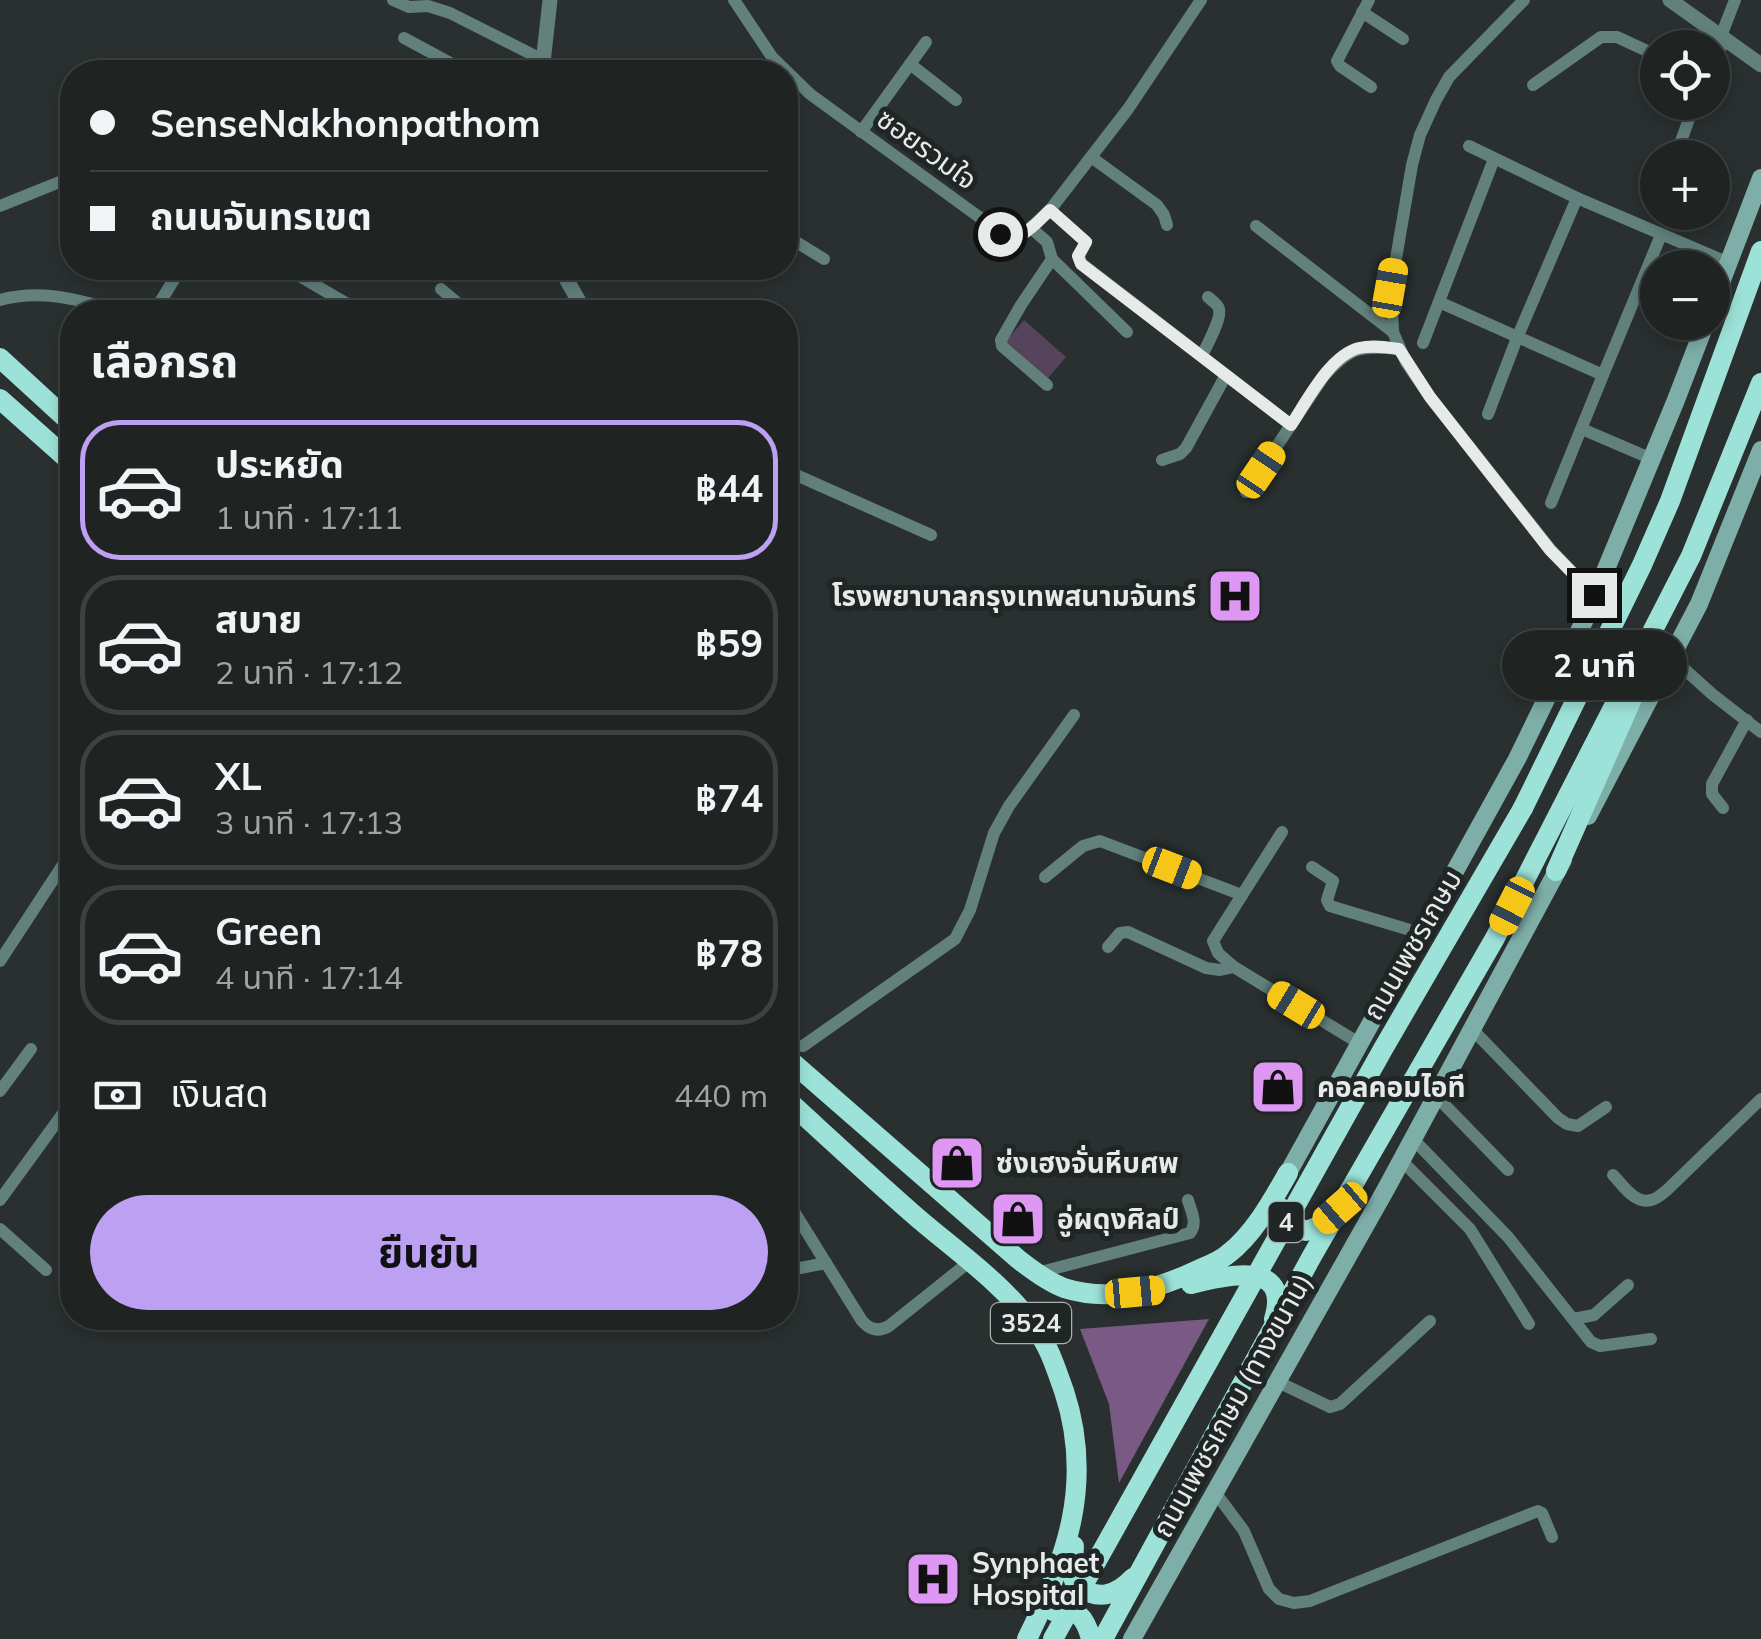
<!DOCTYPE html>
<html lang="th">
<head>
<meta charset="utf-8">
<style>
	:root { --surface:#1f2423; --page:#2c3030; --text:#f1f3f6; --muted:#a1a4a6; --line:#3c4141; --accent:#bca0f2 }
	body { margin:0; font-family:Mulish,"Noto Sans Thai",sans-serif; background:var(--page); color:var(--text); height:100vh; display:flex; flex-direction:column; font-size:38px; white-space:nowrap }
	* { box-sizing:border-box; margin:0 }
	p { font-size:32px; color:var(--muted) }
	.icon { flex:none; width:55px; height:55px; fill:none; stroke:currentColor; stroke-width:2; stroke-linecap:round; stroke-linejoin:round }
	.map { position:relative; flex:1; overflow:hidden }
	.side { position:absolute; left:60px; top:300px; width:738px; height:1030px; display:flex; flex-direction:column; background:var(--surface); border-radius:40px; box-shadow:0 5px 15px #0003,0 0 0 2px var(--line) }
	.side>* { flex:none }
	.top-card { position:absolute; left:60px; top:60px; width:738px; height:220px; border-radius:40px; box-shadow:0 5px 15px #0003,0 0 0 2px var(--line); display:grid; align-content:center; height:220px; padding:0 30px; background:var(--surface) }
	.tools { position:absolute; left:1640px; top:30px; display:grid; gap:20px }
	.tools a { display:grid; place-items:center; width:90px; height:90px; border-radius:50%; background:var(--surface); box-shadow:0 5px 15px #0003,0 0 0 2px var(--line); font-size:50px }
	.end { position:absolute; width:45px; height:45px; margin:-22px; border:12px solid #e6eae9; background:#111; box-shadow:0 0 0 5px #111 }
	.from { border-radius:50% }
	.bubble { position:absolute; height:70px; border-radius:35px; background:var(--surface); box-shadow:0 5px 15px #0003,0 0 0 2px var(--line); font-size:32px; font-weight:700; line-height:70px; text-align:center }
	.car { position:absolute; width:30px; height:60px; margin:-30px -15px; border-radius:12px; box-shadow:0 0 8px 2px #0007; background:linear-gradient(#f5c518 24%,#345 0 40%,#f5c518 0 76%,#345 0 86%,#f5c518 0) }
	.top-card b { display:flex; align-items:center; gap:35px; height:95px; font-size:38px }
	.top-card b+b { border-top:2px solid var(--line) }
	.top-card i { width:25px; height:25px; background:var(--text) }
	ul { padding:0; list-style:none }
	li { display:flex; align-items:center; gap:30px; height:140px; margin:0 20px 15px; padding:0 10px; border:5px solid var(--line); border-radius:40px }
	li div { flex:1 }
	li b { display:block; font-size:38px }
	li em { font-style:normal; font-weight:700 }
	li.current { border-color:var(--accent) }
	li>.icon { width:90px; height:90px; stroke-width:1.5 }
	h2 { padding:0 30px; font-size:45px; line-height:120px }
	.pay { display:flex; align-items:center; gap:25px; height:110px; padding:0 30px; font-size:38px }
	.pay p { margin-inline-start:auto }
	.button { display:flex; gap:20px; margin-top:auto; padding:20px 30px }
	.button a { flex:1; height:115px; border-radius:60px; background:var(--accent); color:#111; font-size:40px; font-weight:700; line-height:115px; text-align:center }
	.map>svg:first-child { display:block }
	.green { fill:#56435c }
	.water { fill:#7a5984 }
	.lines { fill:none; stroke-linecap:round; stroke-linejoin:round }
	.minor { stroke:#62807c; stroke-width:12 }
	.tertiary { stroke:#62807c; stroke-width:15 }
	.secondary { stroke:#7eaea8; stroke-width:18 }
	.trunk { stroke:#9ce2d8; stroke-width:20 }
	.trunk-bridge { stroke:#9ce2d8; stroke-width:20 }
	.route { stroke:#e6eae9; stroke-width:12 }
	.labels { text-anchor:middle; stroke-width:10; stroke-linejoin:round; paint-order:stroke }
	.shield { fill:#202625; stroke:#abafae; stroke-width:2.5 }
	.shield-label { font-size:25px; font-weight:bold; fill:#e6eae9 }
	.street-label { font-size:28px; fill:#e6eae9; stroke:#202625 }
	.poi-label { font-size:28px; font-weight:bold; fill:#e6eae9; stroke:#202625; text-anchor:start }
</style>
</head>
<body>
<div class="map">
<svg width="1761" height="1639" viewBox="0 0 1761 1639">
	<rect width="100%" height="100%" fill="#29302f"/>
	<polygon class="green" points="1024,320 1066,357 1048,378 1006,341"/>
	<polygon class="water" points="1209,1319 1119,1483 1109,1404 1080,1329"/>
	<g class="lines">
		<g class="minor">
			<polyline points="393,0 409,7 428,6 450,13 543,60"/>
			<polyline points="734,0 772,57 810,94 1008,238 1018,237 1026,232 1050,210 1128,109 1201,0"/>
			<polyline points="1369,0 1337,61 1340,66 1371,87"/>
			<polyline points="1524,0 1449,77 1436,100 1420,135 1412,165 1391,288 1393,332 1406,362 1430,397 1551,550 1594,595"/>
			<polyline points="1362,12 1403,39"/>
			<polyline points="1721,36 1735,0"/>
			<polyline points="404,38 467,72"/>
			<polyline points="910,64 956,100"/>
			<polyline points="1712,64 1725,39"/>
			<polyline points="1533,85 1601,37 1617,37 1658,56"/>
			<polyline points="861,132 926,42"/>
			<polyline points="1469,146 1577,198 1729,263"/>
			<polyline points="1091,157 1157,205 1164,215 1167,225"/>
			<polyline points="1675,158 1695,102"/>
			<polyline points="0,206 72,177"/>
			<polyline points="1050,210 1086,242 1079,256 1081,263 1291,425"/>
			<polyline points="1256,226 1393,332"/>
			<polyline points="1031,228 1047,242 1052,259 1127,332"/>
			<polyline points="785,235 824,259"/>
			<polyline points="286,268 361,312"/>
			<polyline points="441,289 468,312"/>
			<path d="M 0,300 C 42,288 82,301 123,312"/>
			<polyline points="1439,302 1603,375 1661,235"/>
			<polyline points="154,312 181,268"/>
			<polyline points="1423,343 1494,159"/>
			<path d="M 1202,356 C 1206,346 1222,319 1219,309 C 1218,304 1211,300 1208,297"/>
			<polyline points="1047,385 1002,346 1001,340 1021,305 1052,259"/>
			<polyline points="1488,414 1517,338 1577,198"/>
			<polyline points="1582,429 1652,459"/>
			<polyline points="1162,460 1180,454 1186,448 1226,375"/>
			<polyline points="785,470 931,535"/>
			<path d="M 1246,492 L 1324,376 C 1350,347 1361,345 1399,349"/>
			<polyline points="1551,503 1603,375"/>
			<polyline points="1672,658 1712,694 1761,732"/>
			<polyline points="1723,808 1712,794 1712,784 1747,720"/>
			<polyline points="1282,832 1213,941 1218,953 1234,967 1359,1043"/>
			<polyline points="1312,867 1333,881 1327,900 1330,906 1420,933"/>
			<polyline points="1045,877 1083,846 1100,841 1242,895"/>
			<polyline points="1108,947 1120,933 1128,932 1206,968 1220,970 1234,967"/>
			<polyline points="0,961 72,851"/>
			<polyline points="1472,1029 1558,1118 1567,1124 1578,1126 1606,1107"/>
			<polyline points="803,1046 955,939 970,910 994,833 1009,806 1074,715"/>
			<polyline points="0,1091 31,1049"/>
			<polyline points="1435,1095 1508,1170"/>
			<polyline points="1412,1138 1508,1237 1591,1342 1600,1346 1651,1339"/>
			<polyline points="1401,1160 1470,1229 1529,1324"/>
			<path d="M 1613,1175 C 1622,1184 1635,1205 1651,1200 C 1657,1199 1662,1194 1667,1190 L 1761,1099"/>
			<path d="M 785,1197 L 862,1321 C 870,1330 879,1332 889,1326 L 969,1262"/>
			<polyline points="0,1200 72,1101"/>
			<polyline points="0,1229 46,1270"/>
			<polyline points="785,1271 826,1263"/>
			<path d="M 1037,1273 L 1190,1233 C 1198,1223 1191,1211 1188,1200"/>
			<polyline points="1573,1319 1594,1315 1628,1285"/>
			<polyline points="1278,1382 1330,1407 1340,1404 1430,1321"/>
			<polyline points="1215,1492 1244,1531 1269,1589 1279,1599 1294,1603 1310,1601 1538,1511 1542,1513 1552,1537"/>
		</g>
		<g class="tertiary">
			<polyline points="1670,0 1761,65"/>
			<polyline points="542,72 550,0"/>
			<polyline points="560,268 585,312"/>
		</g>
		<g class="secondary">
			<polyline points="1712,306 1761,178"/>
			<polyline points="1588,816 1699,604 1761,450"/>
			<polyline points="1288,1173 1517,759 1587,615 1676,400 1706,322"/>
			<polyline points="1132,1639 1386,1189 1563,860"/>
		</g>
		<g class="trunk">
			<polyline points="0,358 72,424"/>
			<polyline points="0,399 72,463"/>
			<polyline points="1523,808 1642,565 1670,501 1761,251"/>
			<polyline points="1556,871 1639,683"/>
			<path d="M 785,1056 L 1018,1259 C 1032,1270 1048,1282 1064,1288 C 1111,1303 1158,1289 1200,1269 C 1209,1265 1220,1261 1228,1254 C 1254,1234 1272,1201 1288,1173"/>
			<path d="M 785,1098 C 830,1139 874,1180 920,1220 C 960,1254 1006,1286 1036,1329 C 1050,1348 1056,1369 1064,1391 C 1094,1482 1067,1558 1027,1639"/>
			<path d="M 1281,1208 C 1284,1221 1294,1226 1306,1231 L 1319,1226 L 1331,1216"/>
			<path d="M 1191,1284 C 1225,1275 1292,1259 1274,1319"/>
			<path d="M 1074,1546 L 1072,1574 L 1076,1586 C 1098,1600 1115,1597 1133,1578"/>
			<path d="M 1053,1611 C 1076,1604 1086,1619 1091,1639"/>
			<polyline points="1103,1639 1312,1256 1495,938 1691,556 1761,383"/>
		</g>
		<polyline class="trunk-bridge" points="1053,1639 1383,1049 1523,808"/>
	</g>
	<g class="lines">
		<path class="route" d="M 1000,234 C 1021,244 1036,223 1050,210 L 1086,242 L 1078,256 L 1081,264 L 1291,425 C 1307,401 1330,355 1359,348 C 1372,345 1386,347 1399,349 L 1430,397 L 1550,550 L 1594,595"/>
	</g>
	<defs>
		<g id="hospital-square" transform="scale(2.875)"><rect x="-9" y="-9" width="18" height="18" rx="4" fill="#de98f3" stroke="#202625"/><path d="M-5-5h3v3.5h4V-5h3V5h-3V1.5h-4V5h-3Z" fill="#111"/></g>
		<g id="shop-square" transform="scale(2.875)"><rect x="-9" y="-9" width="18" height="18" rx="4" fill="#de98f3" stroke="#202625"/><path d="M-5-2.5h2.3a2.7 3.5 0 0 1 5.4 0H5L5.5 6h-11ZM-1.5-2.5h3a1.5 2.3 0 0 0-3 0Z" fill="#111"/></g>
	</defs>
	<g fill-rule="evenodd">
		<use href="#hospital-square" x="1235" y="596"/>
		<use href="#shop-square" x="1278" y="1087"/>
		<use href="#shop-square" x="957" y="1163"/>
		<use href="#shop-square" x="1018" y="1219"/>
		<use href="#hospital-square" x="933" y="1579"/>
	</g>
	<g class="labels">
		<g class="shield">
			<rect x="1268.5" y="1202" width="35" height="40" rx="8"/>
			<rect x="991" y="1303" width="80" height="40" rx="8"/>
		</g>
		<g class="shield-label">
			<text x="1286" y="1231">4</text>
			<text x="1031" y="1332">3524</text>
		</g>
		<g class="street-label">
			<text transform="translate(927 149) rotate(36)" y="10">ซอยรวมใจ</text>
			<text transform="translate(1412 945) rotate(-60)" y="10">ถนนเพชรเกษม</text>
			<text transform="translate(1232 1405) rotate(-61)" y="10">ถนนเพชรเกษม (ทางขนาน)</text>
		</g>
		<g class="poi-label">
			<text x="1196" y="606" text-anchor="end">โรงพยาบาลกรุงเทพสนามจันทร์</text>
			<text x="1317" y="1097">คอลคอมไอที</text>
			<text x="996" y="1173">ซ่งเฮงจั่นหีบศพ</text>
			<text x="1057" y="1229">อู่ผดุงศิลป์</text>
			<text x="972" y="1573">Synphaet<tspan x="972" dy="32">Hospital</tspan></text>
		</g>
	</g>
</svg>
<div class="tools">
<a><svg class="icon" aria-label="locate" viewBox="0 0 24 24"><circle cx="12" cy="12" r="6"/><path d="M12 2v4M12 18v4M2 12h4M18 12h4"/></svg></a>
<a>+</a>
<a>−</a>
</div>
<i class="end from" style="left:1000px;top:234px"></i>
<i class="end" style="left:1594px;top:595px"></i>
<div class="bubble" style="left:1502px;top:630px;width:185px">2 นาที</div>
<i class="car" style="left:1390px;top:288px;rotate:10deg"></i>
<i class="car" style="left:1261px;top:470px;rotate:34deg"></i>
<i class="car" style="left:1172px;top:868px;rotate:111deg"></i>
<i class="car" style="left:1512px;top:906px;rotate:207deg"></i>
<i class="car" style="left:1296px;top:1005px;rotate:301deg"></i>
<i class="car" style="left:1340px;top:1208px;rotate:229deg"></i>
<i class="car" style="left:1135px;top:1292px;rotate:85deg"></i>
<div class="top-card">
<b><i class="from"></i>SenseNakhonpathom</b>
<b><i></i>ถนนจันทรเขต</b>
</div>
<section class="side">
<h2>เลือกรถ</h2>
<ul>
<li class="current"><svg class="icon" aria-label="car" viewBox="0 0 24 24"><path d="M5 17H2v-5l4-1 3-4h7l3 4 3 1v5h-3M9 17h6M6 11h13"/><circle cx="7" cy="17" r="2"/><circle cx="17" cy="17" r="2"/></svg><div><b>ประหยัด</b><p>1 นาที · 17:11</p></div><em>฿44</em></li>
<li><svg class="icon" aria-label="car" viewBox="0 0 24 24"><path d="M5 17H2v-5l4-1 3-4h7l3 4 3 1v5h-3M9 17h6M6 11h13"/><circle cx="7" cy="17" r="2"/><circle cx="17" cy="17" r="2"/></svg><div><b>สบาย</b><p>2 นาที · 17:12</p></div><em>฿59</em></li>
<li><svg class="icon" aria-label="car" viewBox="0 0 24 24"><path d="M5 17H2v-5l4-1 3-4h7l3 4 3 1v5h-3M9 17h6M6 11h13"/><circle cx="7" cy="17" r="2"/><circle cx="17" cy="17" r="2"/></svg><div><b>XL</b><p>3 นาที · 17:13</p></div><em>฿74</em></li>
<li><svg class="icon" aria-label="car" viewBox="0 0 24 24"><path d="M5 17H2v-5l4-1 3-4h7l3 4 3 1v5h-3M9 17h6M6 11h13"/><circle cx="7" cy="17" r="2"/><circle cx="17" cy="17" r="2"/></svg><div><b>Green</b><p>4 นาที · 17:14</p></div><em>฿78</em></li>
</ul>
<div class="pay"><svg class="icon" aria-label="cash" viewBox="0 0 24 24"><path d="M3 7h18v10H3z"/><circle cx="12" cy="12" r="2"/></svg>เงินสด<p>440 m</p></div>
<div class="button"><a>ยืนยัน</a></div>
</section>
</div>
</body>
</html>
